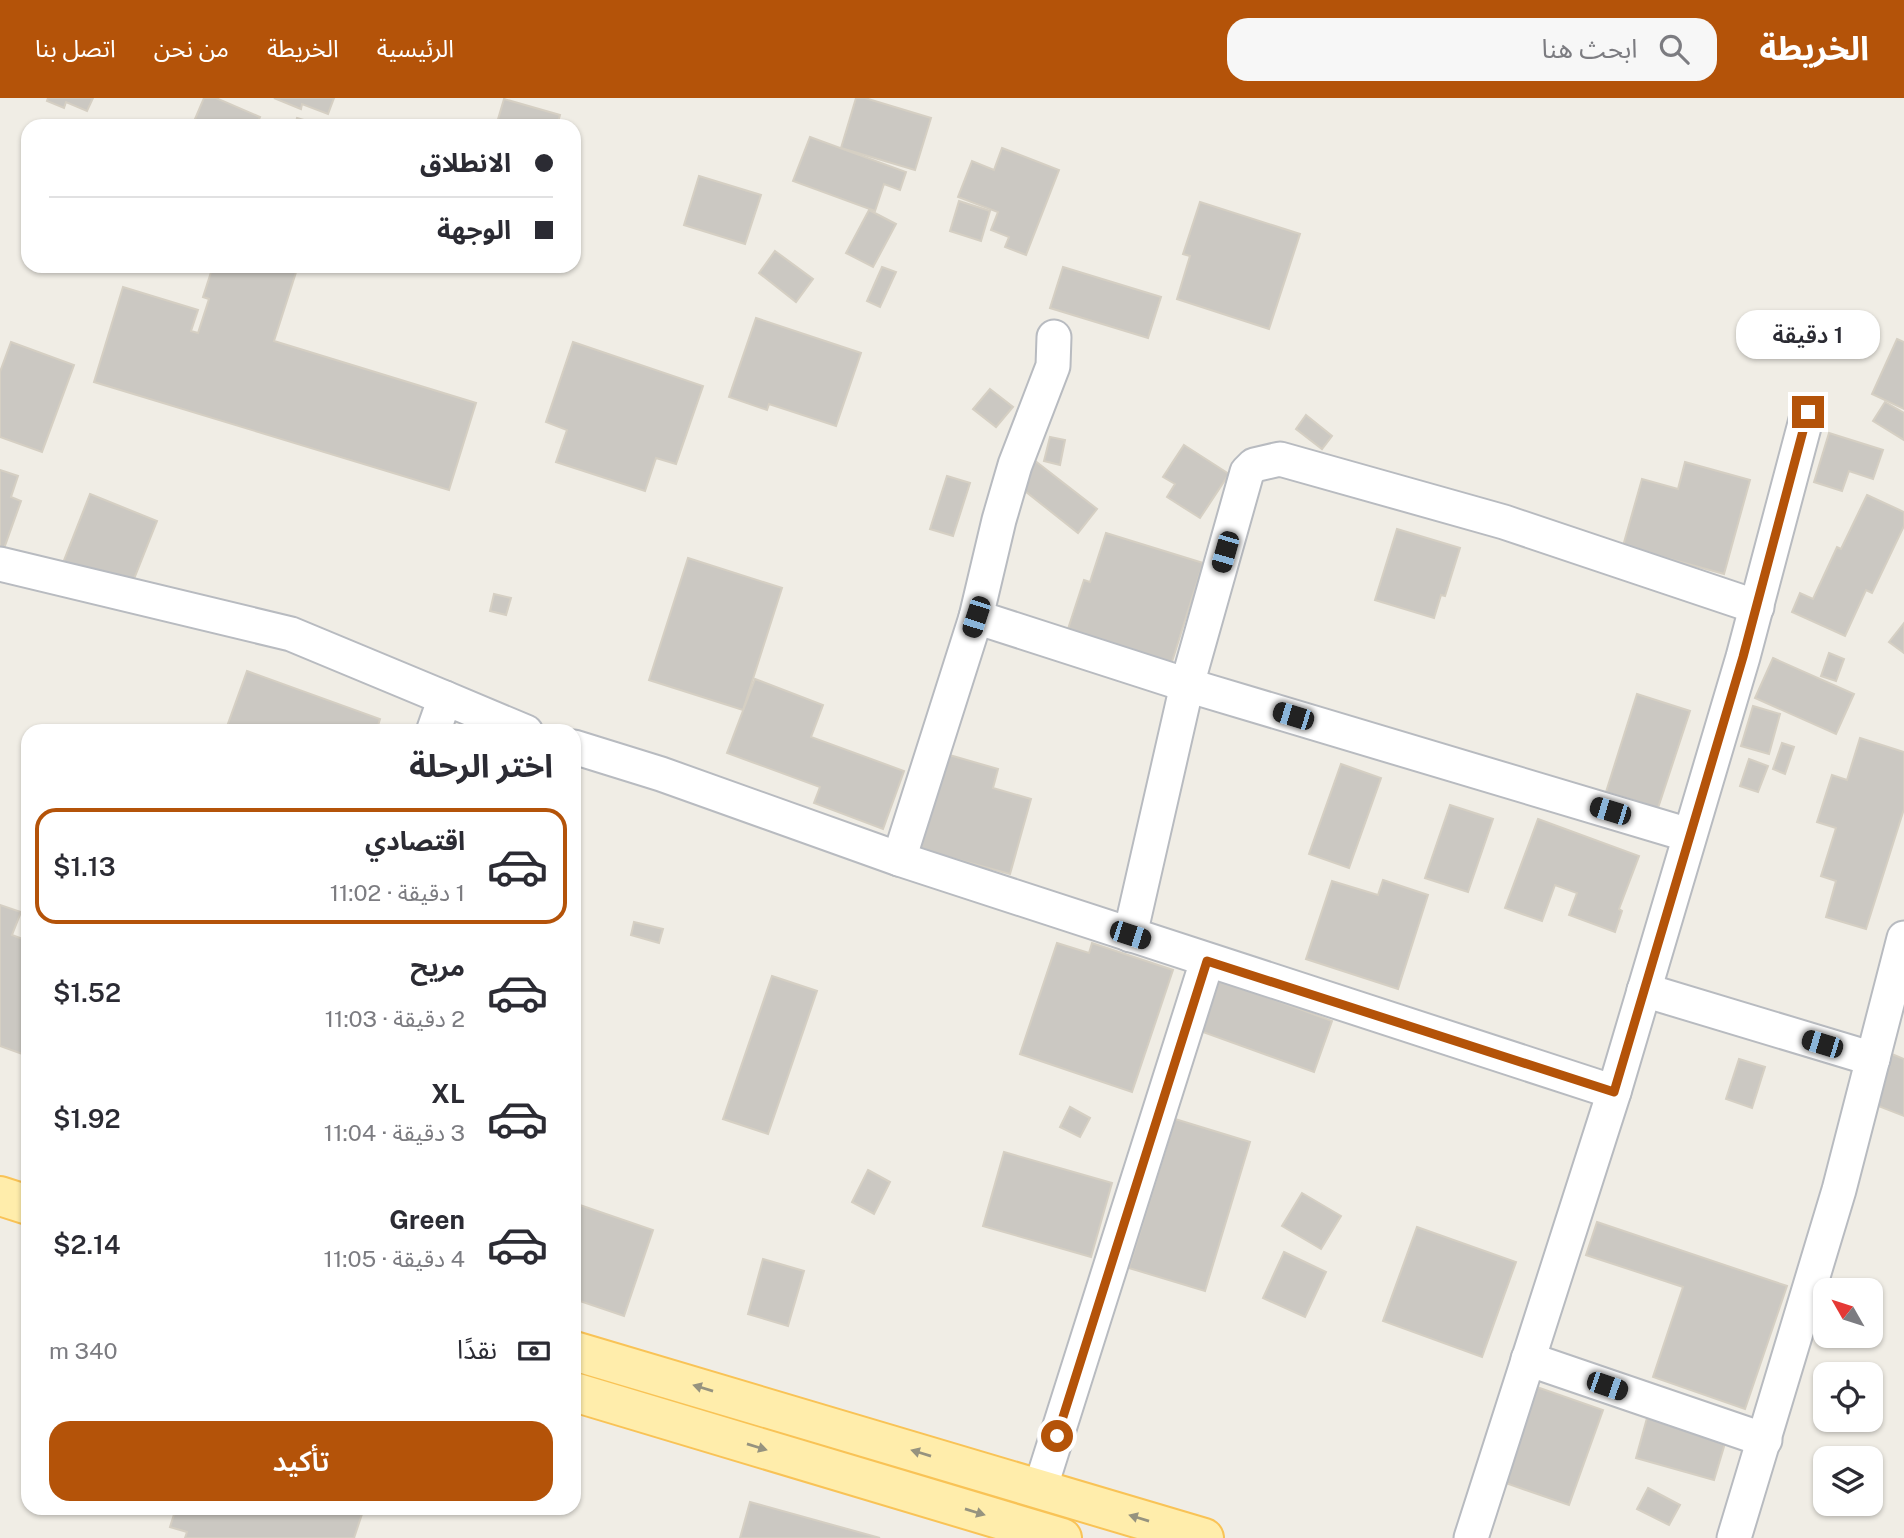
<!DOCTYPE html>
<html lang="ar">
<head>
<meta charset="utf-8">
<style>
	:root { --surface:#fff; --page:#f7f7f7; --text:#2b2b33; --muted:#7c7c81; --line:#e1e1e2; --accent:#b45309 }
	body { margin:0; font-family:"Public Sans","Noto Sans Arabic",sans-serif; background:var(--page); color:var(--text); direction:rtl; height:100vh; display:flex; flex-direction:column; font-size:26px; white-space:nowrap }
	* { box-sizing:border-box; margin:0 }
	p { font-size:23px; color:var(--muted) }
	.icon { flex:none; width:38px; height:38px; fill:none; stroke:currentColor; stroke-width:2; stroke-linecap:round; stroke-linejoin:round }
	.map { position:relative; flex:1; overflow:hidden; direction:ltr }
	.details { position:absolute; left:21px; top:626px; width:560px; height:791px; display:flex; flex-direction:column; background:var(--surface); border-radius:21px; box-shadow:0 2px 5px #0004; direction:rtl }
	.details>* { flex:none }
	.banner { position:absolute; left:21px; top:21px; width:560px; height:154px; border-radius:21px; box-shadow:0 2px 5px #0004; direction:rtl; display:grid; align-content:center; height:154px; padding:0 28px; background:var(--surface) }
	.needle { width:46px; rotate:309deg }
	.buttons { position:absolute; left:1813px; top:1180px; display:grid; gap:14px }
	.buttons a { display:grid; place-items:center; width:70px; height:70px; border-radius:14px; background:var(--surface); box-shadow:0 2px 5px #0004; font-size:35px }
	.end { position:absolute; width:32px; height:32px; margin:-16px; border:9px solid #b45309; background:#fff; box-shadow:0 0 0 4px #fff }
	.from { border-radius:50% }
	.bubble { position:absolute; height:49px; border-radius:21px; background:var(--surface); box-shadow:0 2px 5px #0004; font-size:23px; font-weight:600; line-height:49px; text-align:center; direction:rtl }
	.car { position:absolute; width:21px; height:42px; margin:-21px -10px; border-radius:9px; box-shadow:0 0 5px 2px #0007; background:linear-gradient(#222 24%,#8ab4d8 0 40%,#222 0 76%,#8ab4d8 0 86%,#222 0) }
	.banner b { display:flex; align-items:center; gap:24px; height:66px; font-size:26px }
	.banner b+b { border-top:2px solid var(--line) }
	.banner i { width:18px; height:18px; background:var(--text) }
	ul { padding:0; list-style:none }
	li { display:flex; align-items:center; gap:21px; height:116px; margin:0 14px 10px; padding:0 14px; border:4px solid transparent; border-radius:21px }
	li div { flex:1 }
	li b { display:block; font-size:26px }
	li em { font-style:normal; font-weight:600 }
	li.active { border-color:var(--accent) }
	li>.icon { width:63px; height:63px; stroke-width:1.5 }
	h2 { padding:0 28px; font-size:32px; line-height:84px }
	.pay { display:flex; align-items:center; gap:18px; height:77px; padding:0 28px; font-size:26px }
	.pay p { margin-inline-start:auto }
	.cta { display:flex; gap:14px; margin-top:auto; padding:14px 28px }
	.cta a { flex:1; height:80px; border-radius:21px; background:var(--accent); color:#fff; font-size:28px; font-weight:600; line-height:80px; text-align:center }
	header { display:flex; align-items:center; gap:42px; box-sizing:border-box; height:98px; padding:0 35px; background:var(--accent); color:#fff }
	header strong { font-size:33px }
	nav { display:flex; gap:38px; margin-inline-start:auto; font-size:24px }
	.search { width:490px; height:63px; background:var(--page); display:flex; align-items:center; gap:18px; box-sizing:border-box; padding:0 24px; border-radius:21px; color:var(--muted); font-size:26px }
	.map>svg:first-child { display:block }
	.building { fill:#cbc8c2; stroke:#d5cfc3; stroke-width:2 }
	.lines { fill:none; stroke-linecap:round; stroke-linejoin:round }
	.minor-casing { stroke:#b8bbc0; stroke-width:37 }
	.primary-casing { stroke:#f9c356; stroke-width:42 }
	.minor { stroke:#fff; stroke-width:33 }
	.primary { stroke:#ffedab; stroke-width:38 }
	.oneway { fill:#96937f }
	.route { stroke:#b45309; stroke-width:9 }
</style>
</head>
<body>
<header>
<strong>الخريطة</strong>
<div class="search"><svg class="icon" aria-label="search" viewBox="0 0 24 24"><circle cx="10" cy="10" r="6"/><path d="M15 15l6 6"/></svg>ابحث هنا</div>
<nav><a>الرئيسية</a><a>الخريطة</a><a>من نحن</a><a>اتصل بنا</a></nav>
</header>
<div class="map">
<svg width="1904" height="1440" viewBox="0 0 1904 1440">
	<rect width="100%" height="100%" fill="#f0ede5"/>
	<g class="building">
		<polygon points="48,0 93,0 87,13 66,4 64,10 47,3"/>
		<polygon points="204,0 216,0 260,19 256,28 192,28"/>
		<polygon points="274,0 334,0 328,16 302,6 301,11"/>
		<polygon points="856,0 865,0 931,20 915,72 841,50"/>
		<polygon points="504,1 560,17 557,28 496,28"/>
		<polygon points="297,20 324,28 295,28"/>
		<polygon points="810,39 906,74 900,92 884,86 875,113 793,83"/>
		<polygon points="1002,50 1059,72 1026,157 1005,149 1009,139 991,132 998,114 958,99 972,63 994,72"/>
		<polygon points="699,78 761,97 745,146 684,127"/>
		<polygon points="959,103 990,113 981,143 950,133"/>
		<polygon points="1200,104 1300,136 1269,231 1177,201 1190,158 1183,156"/>
		<polygon points="869,112 896,126 873,169 846,155"/>
		<polygon points="775,153 813,181 796,204 759,175"/>
		<polygon points="213,168 298,168 274,243 476,305 449,392 94,284 123,189 198,212 191,233 198,235 209,201 203,199"/>
		<polygon points="882,169 896,174 880,209 867,203"/>
		<polygon points="1063,169 1161,199 1148,240 1050,210"/>
		<polygon points="756,220 861,255 836,328 769,306 767,312 729,299"/>
		<polygon points="1897,241 1904,244 1904,311 1872,296"/>
		<polygon points="11,244 74,267 42,354 0,339 0,274"/>
		<polygon points="573,244 703,288 676,366 656,360 645,393 556,364 567,332 546,324"/>
		<polygon points="990,291 1013,309 996,329 973,311"/>
		<polygon points="1885,304 1904,315 1904,342 1873,323"/>
		<polygon points="1306,317 1332,338 1322,351 1296,331"/>
		<polygon points="1829,335 1883,352 1873,381 1849,373 1842,393 1814,384"/>
		<polygon points="1050,339 1065,342 1060,367 1044,363"/>
		<polygon points="1184,347 1229,376 1200,420 1167,399 1175,386 1163,379"/>
		<polygon points="1034,362 1097,411 1078,435 1016,386"/>
		<polygon points="1685,364 1750,382 1724,476 1623,448 1642,381 1678,391"/>
		<polygon points="0,372 18,378 11,399 21,403 2,456 0,455"/>
		<polygon points="947,378 970,385 953,438 930,431"/>
		<polygon points="90,396 157,423 130,491 63,465"/>
		<polygon points="1867,397 1904,414 1904,428 1872,495 1866,492 1845,538 1792,514 1800,495 1813,501 1837,449 1841,451"/>
		<polygon points="1397,431 1460,450 1445,498 1441,497 1434,520 1375,502"/>
		<polygon points="1106,435 1203,465 1171,567 1067,534 1084,482 1090,484"/>
		<polygon points="688,460 782,490 743,612 649,582"/>
		<polygon points="494,496 511,500 506,517 490,513"/>
		<polygon points="1904,525 1904,555 1889,544"/>
		<polygon points="1829,555 1844,561 1836,583 1821,578"/>
		<polygon points="1773,560 1854,596 1836,636 1755,600"/>
		<polygon points="247,573 380,621 376,634 225,634"/>
		<polygon points="755,581 823,607 811,639 904,673 883,731 814,705 820,689 727,655"/>
		<polygon points="1637,596 1690,613 1658,710 1606,694"/>
		<polygon points="1753,608 1780,616 1769,656 1741,648"/>
		<polygon points="1860,640 1904,654 1904,711 1866,831 1826,819 1836,783 1821,778 1836,730 1817,724 1832,677 1847,682"/>
		<polygon points="1782,645 1794,649 1785,676 1773,671"/>
		<polygon points="946,656 998,671 993,690 1031,701 1010,776 919,751"/>
		<polygon points="1749,661 1768,668 1758,694 1740,688"/>
		<polygon points="1341,666 1381,680 1349,770 1309,756"/>
		<polygon points="1450,707 1493,721 1468,794 1425,780"/>
		<polygon points="1538,721 1639,758 1619,811 1622,813 1615,834 1569,817 1577,795 1555,787 1542,823 1505,810"/>
		<polygon points="1383,782 1428,797 1398,891 1306,861 1332,783 1378,797"/>
		<polygon points="0,807 21,814 12,837 28,843 28,958 0,948"/>
		<polygon points="634,824 663,831 659,845 631,837"/>
		<polygon points="1057,845 1089,855 1092,845 1173,872 1132,994 1020,956"/>
		<polygon points="772,878 817,893 768,1036 723,1021"/>
		<polygon points="1218,881 1332,923 1314,974 1200,933"/>
		<polygon points="1887,954 1904,961 1904,1018 1868,1004"/>
		<polygon points="1739,961 1765,969 1752,1010 1726,1001"/>
		<polygon points="1070,1009 1090,1020 1080,1039 1060,1029"/>
		<polygon points="1175,1021 1250,1044 1205,1193 1129,1170"/>
		<polygon points="1004,1054 1112,1085 1091,1159 983,1128"/>
		<polygon points="868,1072 890,1084 874,1116 852,1104"/>
		<polygon points="1302,1095 1341,1118 1321,1151 1282,1128"/>
		<polygon points="574,1105 653,1132 624,1218 574,1201"/>
		<polygon points="1597,1124 1787,1188 1745,1311 1653,1279 1683,1189 1586,1157"/>
		<polygon points="1417,1129 1516,1164 1482,1259 1383,1223"/>
		<polygon points="1284,1154 1326,1174 1305,1219 1263,1200"/>
		<polygon points="763,1161 804,1173 788,1228 748,1216"/>
		<polygon points="1531,1287 1603,1312 1569,1407 1497,1382"/>
		<polygon points="1647,1320 1726,1342 1714,1382 1636,1360"/>
		<polygon points="1648,1390 1680,1407 1669,1427 1637,1411"/>
		<polygon points="750,1404 880,1440 740,1440"/>
		<polygon points="176,1410 364,1410 354,1440 185,1440 187,1434 170,1429"/>
	</g>
	<g class="lines">
		<g class="minor-casing">
			<g id="minor">
				<polyline points="0,466 291,536 445,600"/>
				<polyline points="976,519 1187,587 1689,737"/>
				<polyline points="433,634 445,600 526,634"/>
				<polyline points="574,649 661,676 899,761 1614,994"/>
				<polyline points="899,761 976,519 999,422 1015,367 1053,268 1054,239"/>
				<polyline points="1130,837 1187,587 1247,374 1254,367 1280,361 1504,424 1757,509"/>
				<polyline points="1644,892 1873,961"/>
				<polyline points="1528,1261 1765,1342"/>
				<polyline points="1040,1391 1207,863"/>
				<polyline points="1471,1440 1614,994 1743,559 1808,314"/>
				<polyline points="1734,1440 1839,1092 1904,840"/>
			</g>
		</g>
		<g class="primary-casing">
			<g id="primary">
				<polyline points="0,1098 28,1107"/>
				<polyline points="574,1253 1204,1440"/>
				<polyline points="574,1294 1062,1440"/>
			</g>
		</g>
		<use href="#minor" class="minor"/>
		<use href="#primary" class="primary"/>
	</g>
	<defs><path id="oneway-solid" d="M-6-.8H1V-3.2L6.5 0L1 3.2V.8H-6Z" transform="scale(1.75)"/></defs>
	<g class="oneway">
		<use href="#oneway-solid" transform="translate(703 1290) rotate(-163)"/>
		<use href="#oneway-solid" transform="translate(757 1349) rotate(17)"/>
		<use href="#oneway-solid" transform="translate(921 1355) rotate(-163)"/>
		<use href="#oneway-solid" transform="translate(975 1414) rotate(17)"/>
		<use href="#oneway-solid" transform="translate(1139 1420) rotate(-163)"/>
	</g>
	<g class="lines">
		<polyline class="route" points="1057,1338 1207,863 1614,994 1743,559 1808,314"/>
	</g>
</svg>
<div class="buttons">
<a><svg class="needle" viewBox="-14 -14 28 28"><path d="M0-13l5 13h-10z" fill="#e53935"/><path d="M0 13l5-13h-10z" fill="#7c7c81"/></svg></a>
<a><svg class="icon" aria-label="locate" viewBox="0 0 24 24"><circle cx="12" cy="12" r="6"/><path d="M12 2v4M12 18v4M2 12h4M18 12h4"/></svg></a>
<a><svg class="icon" aria-label="layers" viewBox="0 0 24 24"><path d="M12 4l9 5-9 5-9-5zM3 14l9 5 9-5"/></svg></a>
</div>
<i class="end from" style="left:1057px;top:1338px"></i>
<i class="end" style="left:1808px;top:314px"></i>
<div class="bubble" style="left:1736px;top:212px;width:144px">1 دقيقة</div>
<i class="car" style="left:1225px;top:454px;rotate:196deg"></i>
<i class="car" style="left:976px;top:519px;rotate:198deg"></i>
<i class="car" style="left:1293px;top:618px;rotate:287deg"></i>
<i class="car" style="left:1610px;top:713px;rotate:287deg"></i>
<i class="car" style="left:1130px;top:837px;rotate:108deg"></i>
<i class="car" style="left:1822px;top:946px;rotate:287deg"></i>
<i class="car" style="left:1607px;top:1288px;rotate:109deg"></i>
<div class="banner">
<b><i class="from"></i>الانطلاق</b>
<b><i></i>الوجهة</b>
</div>
<section class="details">
<h2>اختر الرحلة</h2>
<ul>
<li class="active"><svg class="icon" aria-label="car" viewBox="0 0 24 24"><path d="M5 17H2v-5l4-1 3-4h7l3 4 3 1v5h-3M9 17h6M6 11h13"/><circle cx="7" cy="17" r="2"/><circle cx="17" cy="17" r="2"/></svg><div><b>اقتصادي</b><p>1 دقيقة · 11:02</p></div><em>$1.13</em></li>
<li><svg class="icon" aria-label="car" viewBox="0 0 24 24"><path d="M5 17H2v-5l4-1 3-4h7l3 4 3 1v5h-3M9 17h6M6 11h13"/><circle cx="7" cy="17" r="2"/><circle cx="17" cy="17" r="2"/></svg><div><b>مريح</b><p>2 دقيقة · 11:03</p></div><em>$1.52</em></li>
<li><svg class="icon" aria-label="car" viewBox="0 0 24 24"><path d="M5 17H2v-5l4-1 3-4h7l3 4 3 1v5h-3M9 17h6M6 11h13"/><circle cx="7" cy="17" r="2"/><circle cx="17" cy="17" r="2"/></svg><div><b>XL</b><p>3 دقيقة · 11:04</p></div><em>$1.92</em></li>
<li><svg class="icon" aria-label="car" viewBox="0 0 24 24"><path d="M5 17H2v-5l4-1 3-4h7l3 4 3 1v5h-3M9 17h6M6 11h13"/><circle cx="7" cy="17" r="2"/><circle cx="17" cy="17" r="2"/></svg><div><b>Green</b><p>4 دقيقة · 11:05</p></div><em>$2.14</em></li>
</ul>
<div class="pay"><svg class="icon" aria-label="cash" viewBox="0 0 24 24"><path d="M3 7h18v10H3z"/><circle cx="12" cy="12" r="2"/></svg>نقدًا<p>340 m</p></div>
<div class="cta"><a>تأكيد</a></div>
</section>
</div>
</body>
</html>
